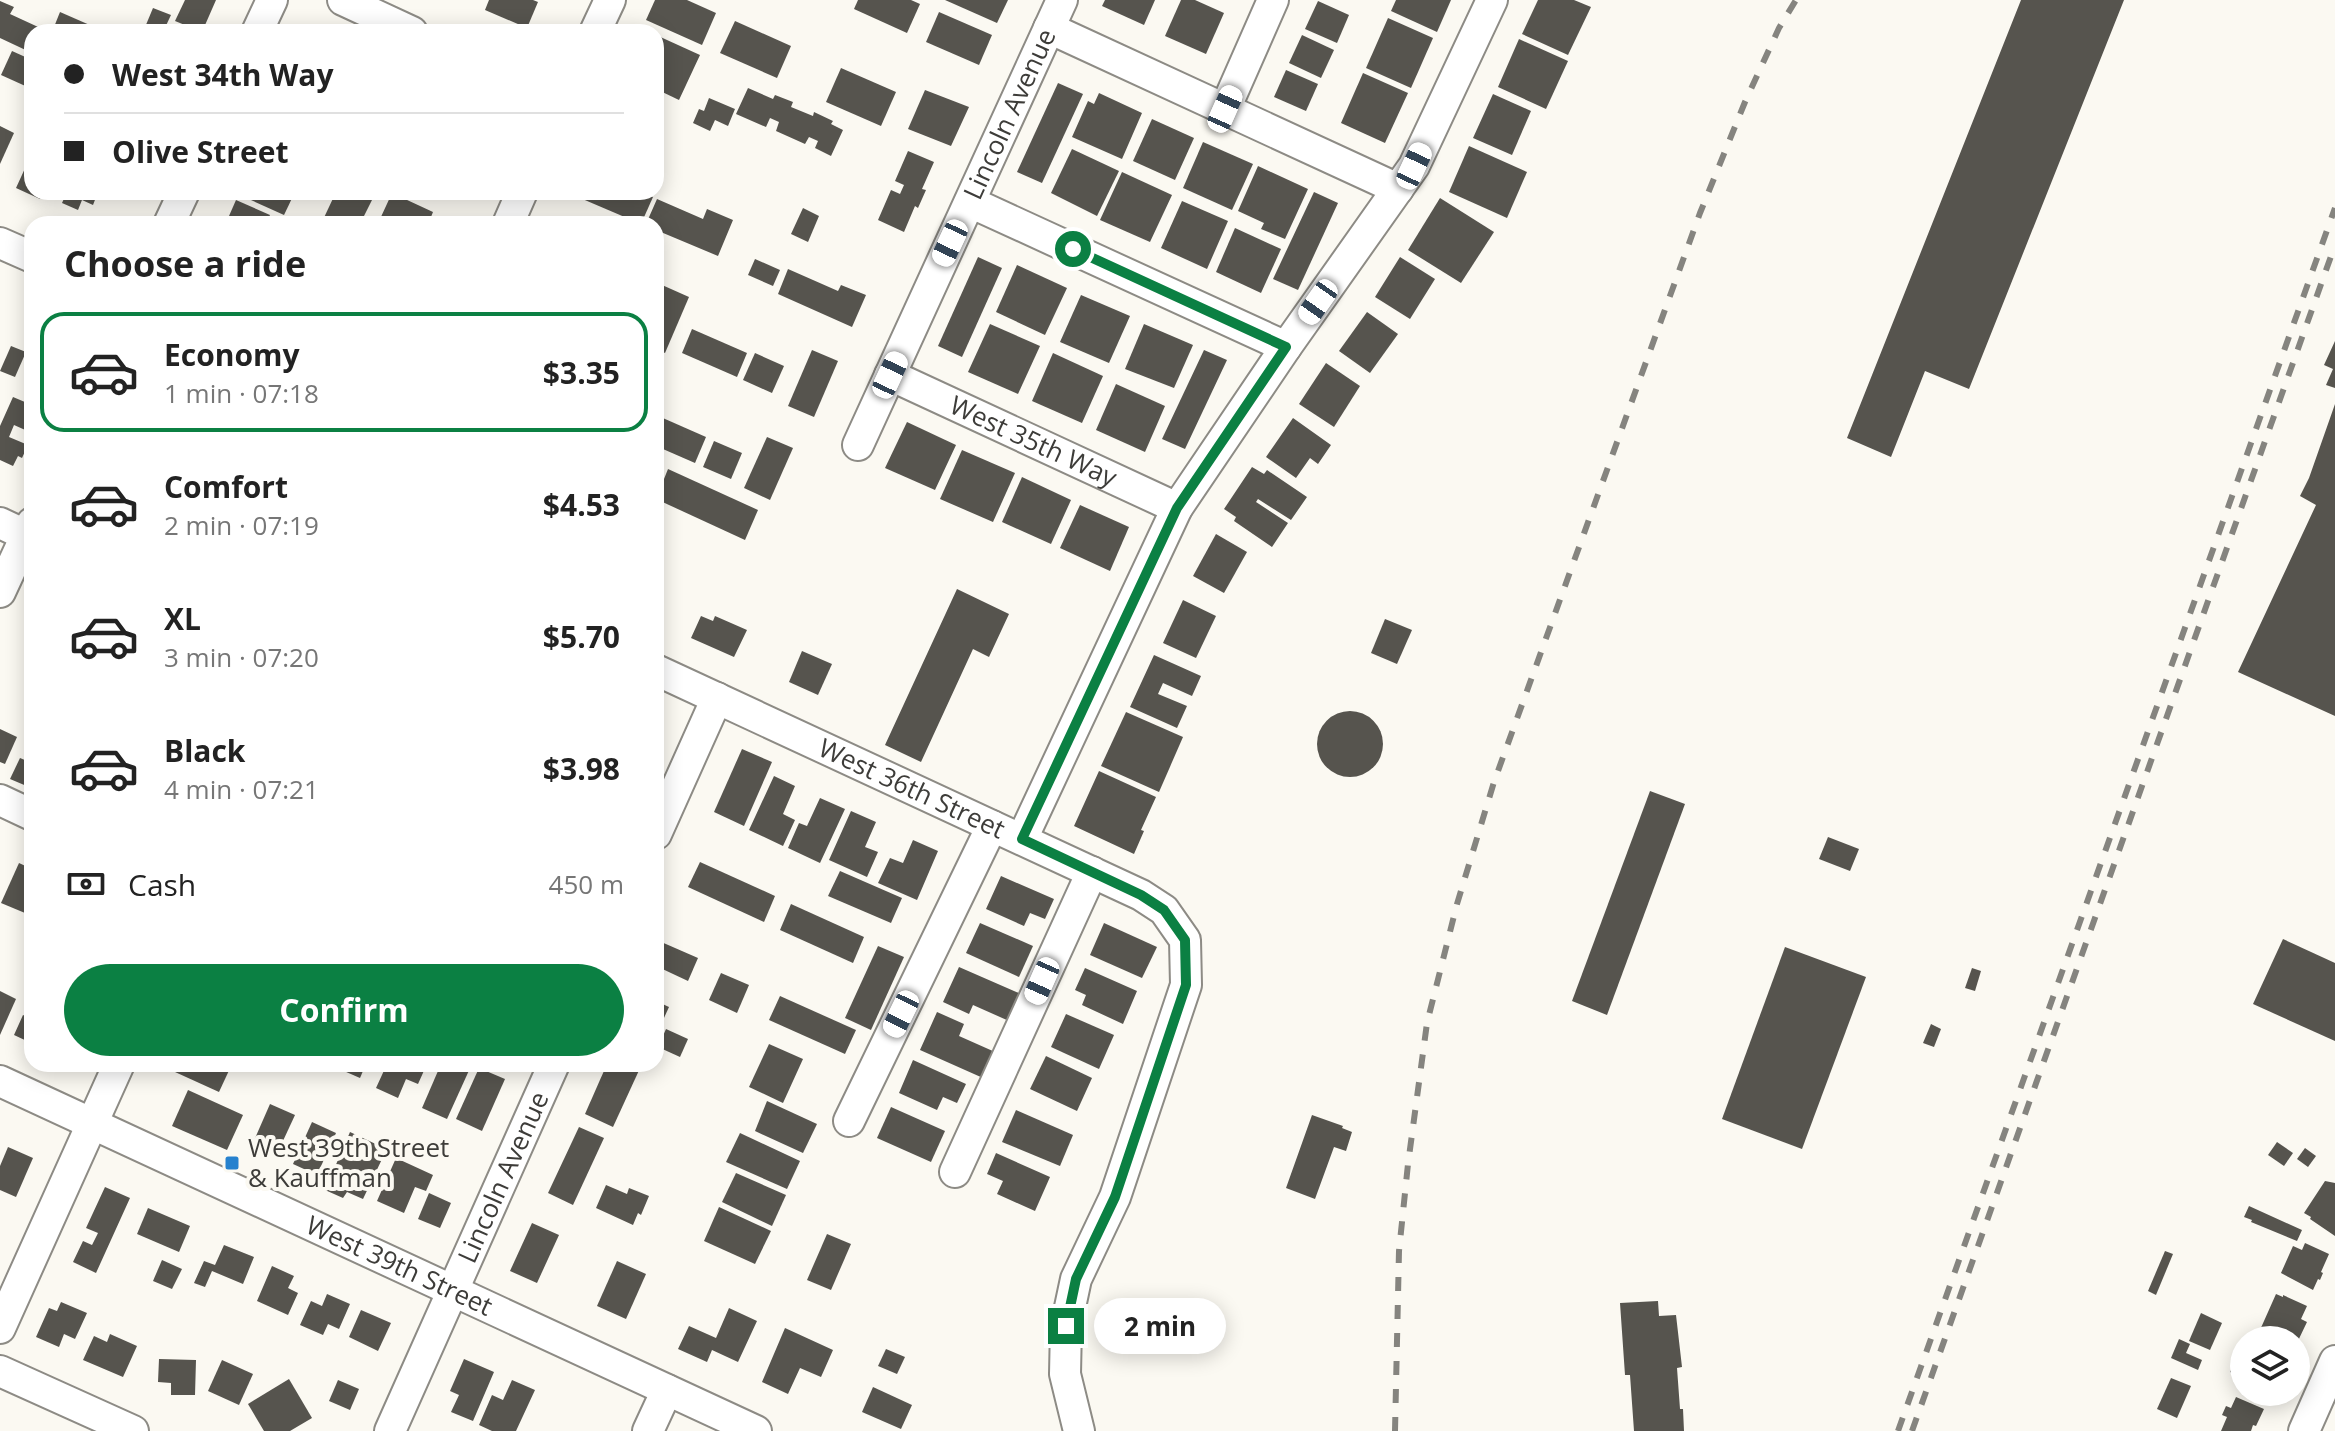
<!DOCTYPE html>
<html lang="en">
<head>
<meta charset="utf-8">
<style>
	:root { --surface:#fff; --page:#f6f6f6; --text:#222; --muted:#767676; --line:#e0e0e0; --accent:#0b8043 }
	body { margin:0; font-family:"Open Sans",sans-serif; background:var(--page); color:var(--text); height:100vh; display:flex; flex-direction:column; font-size:30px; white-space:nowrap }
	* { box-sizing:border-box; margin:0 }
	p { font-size:26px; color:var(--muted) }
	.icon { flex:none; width:44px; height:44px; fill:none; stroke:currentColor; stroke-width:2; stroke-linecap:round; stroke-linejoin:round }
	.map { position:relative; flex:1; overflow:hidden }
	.details { position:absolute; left:24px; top:216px; width:640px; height:856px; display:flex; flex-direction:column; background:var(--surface); border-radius:24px; box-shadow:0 4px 20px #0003 }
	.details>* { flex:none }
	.guide { position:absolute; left:24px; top:24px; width:640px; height:176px; border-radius:24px; box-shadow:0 4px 20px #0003; display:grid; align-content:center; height:176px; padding:0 40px; background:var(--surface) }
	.controls { position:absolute; left:2230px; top:1326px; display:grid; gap:16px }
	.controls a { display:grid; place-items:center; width:80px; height:80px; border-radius:50%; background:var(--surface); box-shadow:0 4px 20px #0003; font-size:40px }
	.end { position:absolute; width:36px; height:36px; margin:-18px; border:10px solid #0b8043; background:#fff; box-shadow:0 0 0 4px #fff }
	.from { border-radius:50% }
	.bubble { position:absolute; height:56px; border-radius:28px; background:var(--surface); box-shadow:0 4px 20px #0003; font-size:26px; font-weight:700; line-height:56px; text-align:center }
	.car { position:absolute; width:24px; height:48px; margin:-24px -12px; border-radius:10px; box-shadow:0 0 6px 2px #0007; background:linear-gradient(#fff 24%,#345 0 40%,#fff 0 76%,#345 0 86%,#fff 0) }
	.guide b { display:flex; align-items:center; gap:28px; height:76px; font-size:30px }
	.guide b+b { border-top:2px solid var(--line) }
	.guide i { width:20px; height:20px; background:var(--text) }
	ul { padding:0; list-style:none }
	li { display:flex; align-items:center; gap:24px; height:120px; margin:0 16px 12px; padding:0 24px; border:4px solid transparent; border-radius:24px }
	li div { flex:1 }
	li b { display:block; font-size:30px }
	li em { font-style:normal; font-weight:700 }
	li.active { border-color:var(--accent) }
	li>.icon { width:72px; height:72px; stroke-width:1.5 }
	h2 { padding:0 40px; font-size:36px; line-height:96px }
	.pay { display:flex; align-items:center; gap:20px; height:88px; padding:0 40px; font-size:30px }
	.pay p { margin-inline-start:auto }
	.cta { display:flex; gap:16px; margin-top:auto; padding:16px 40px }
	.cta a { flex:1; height:92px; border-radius:48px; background:var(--accent); color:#fff; font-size:32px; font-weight:700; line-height:92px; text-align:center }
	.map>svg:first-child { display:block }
	.building { fill:#56544e }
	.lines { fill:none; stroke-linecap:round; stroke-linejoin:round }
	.minor-casing { stroke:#8d8b85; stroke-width:34 }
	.minor { stroke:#fff; stroke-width:30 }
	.rail { stroke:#85847f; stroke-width:6; stroke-dasharray:14 14; stroke-linecap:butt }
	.route { stroke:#0b8043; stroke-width:10 }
	.poi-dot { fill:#2681ce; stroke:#fbf9f2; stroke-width:3 }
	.labels { text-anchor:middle; stroke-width:8; stroke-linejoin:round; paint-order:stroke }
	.street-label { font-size:26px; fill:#3d3c39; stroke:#fbf9f2 }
	.poi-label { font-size:26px; fill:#3d3c39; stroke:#fbf9f2; text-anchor:start }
</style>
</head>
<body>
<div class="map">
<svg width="2335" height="1431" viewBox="0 0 2335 1431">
	<rect width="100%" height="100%" fill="#fbf9f2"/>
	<g class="building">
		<polygon points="185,0 216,0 202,32 175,21"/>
		<polygon points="489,0 533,0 538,2 527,28 485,10"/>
		<polygon points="655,0 687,0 716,13 702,45 646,20"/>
		<polygon points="858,0 911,0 920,4 907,33 854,9"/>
		<polygon points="945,0 1008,0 997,23"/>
		<polygon points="1105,0 1155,0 1144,25 1102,6"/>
		<polygon points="1181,0 1195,0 1224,13 1206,54 1165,36"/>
		<polygon points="1396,0 1451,0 1437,32 1391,11"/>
		<polygon points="1538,0 1574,0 1591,7 1568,55 1522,34"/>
		<polygon points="2021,0 2124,0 1969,389 1925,371 1891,457 1847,438"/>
		<polygon points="0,1 14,7 10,14 49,32 32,32 32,53 0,38"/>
		<polygon points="1318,1 1349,15 1337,43 1305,29"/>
		<polygon points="153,8 171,15 163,32 143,32"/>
		<polygon points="60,12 92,26 89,32 52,32"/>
		<polygon points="939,12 992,35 979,65 926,42"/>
		<polygon points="1388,18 1433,38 1411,88 1366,68"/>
		<polygon points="735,21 791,46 777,78 720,53"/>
		<polygon points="656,35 700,55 679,100 656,89"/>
		<polygon points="1302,35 1334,50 1321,78 1289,63"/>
		<polygon points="1519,39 1568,61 1546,109 1498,87"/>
		<polygon points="12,51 32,60 32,89 1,75"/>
		<polygon points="841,68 896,92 881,126 826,102"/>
		<polygon points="1286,70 1318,84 1306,111 1274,97"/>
		<polygon points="1363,73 1408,93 1385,143 1341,123"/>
		<polygon points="1058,83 1083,94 1042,183 1017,172"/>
		<polygon points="748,88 773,99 775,95 793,102 791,107 813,116 814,112 833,121 831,124 843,130 831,156 815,148 818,141 809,137 805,144 776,131 779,122 770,118 766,127 736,114"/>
		<polygon points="925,90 969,107 951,146 908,129"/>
		<polygon points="1099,93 1142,113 1122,159 1072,137 1088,101 1094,104"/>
		<polygon points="1493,94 1531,111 1512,155 1473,138"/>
		<polygon points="709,98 735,109 728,126 715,120 710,131 693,123 699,109 704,111"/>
		<polygon points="1152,119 1194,138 1175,180 1133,161"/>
		<polygon points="0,126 14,133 0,164"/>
		<polygon points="1203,142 1253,164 1232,210 1183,188"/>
		<polygon points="1469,146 1527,172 1507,218 1449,192"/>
		<polygon points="1072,149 1119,171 1097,216 1051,193"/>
		<polygon points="908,151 934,162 922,189 926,190 918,208 915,206 904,232 878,220 891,190 900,194 904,185 895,181"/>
		<polygon points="32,153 32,192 43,192 40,199 16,188"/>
		<polygon points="1258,166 1308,189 1285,239 1261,229 1264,223 1238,211"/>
		<polygon points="1122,172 1172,195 1150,242 1100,220"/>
		<polygon points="67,192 98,192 93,205 82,200 78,210 62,203"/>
		<polygon points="233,192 295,192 284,215"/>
		<polygon points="336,192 355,192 372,200 360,224 321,224"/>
		<polygon points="566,192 641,192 653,197 641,224"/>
		<polygon points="1314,192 1338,203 1298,290 1273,279"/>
		<polygon points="392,193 433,212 431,217 445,224 389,224 380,219"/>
		<polygon points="1440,198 1494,232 1461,283 1408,250"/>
		<polygon points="657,199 703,219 707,209 733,220 718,256 656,230 656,224 646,224"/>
		<polygon points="236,200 270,215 266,224 246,224 229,216"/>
		<polygon points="1182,201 1228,221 1207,269 1161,248"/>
		<polygon points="803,208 819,216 808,242 791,234"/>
		<polygon points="1235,228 1281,249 1261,293 1216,272"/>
		<polygon points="978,257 1002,268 962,357 938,346"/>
		<polygon points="1400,257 1435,279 1410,319 1375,297"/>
		<polygon points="755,259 780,270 773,286 748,275"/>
		<polygon points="1017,265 1067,288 1045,335 996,312"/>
		<polygon points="788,269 838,291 841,285 866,295 852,327 778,294"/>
		<polygon points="662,285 689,297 665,353 656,349 656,300"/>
		<polygon points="1081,295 1130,316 1109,363 1060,342"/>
		<polygon points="1367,312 1398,334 1370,373 1339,351"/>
		<polygon points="990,324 1040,346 1018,394 968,372"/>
		<polygon points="1144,324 1193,345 1174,388 1125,369"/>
		<polygon points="692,329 747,353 737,377 682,353"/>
		<polygon points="2335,341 2335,388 2326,385 2333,369 2324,365"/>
		<polygon points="11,346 26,352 15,377 0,371"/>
		<polygon points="812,350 838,361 814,417 788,406"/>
		<polygon points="1204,350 1227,360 1185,449 1162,439"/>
		<polygon points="755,353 784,366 772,393 743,380"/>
		<polygon points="1053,353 1103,376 1082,423 1032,401"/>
		<polygon points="1326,363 1360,386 1334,427 1299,404"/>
		<polygon points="1116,384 1165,406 1145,452 1096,430"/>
		<polygon points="13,397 32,405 32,433 14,425 9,437 28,445 22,458 18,456 13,466 0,460 0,426"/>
		<polygon points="2335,404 2335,716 2238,672 2316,505 2300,496 2309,478"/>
		<polygon points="656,415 706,437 695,463 656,446"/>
		<polygon points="1293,418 1331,445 1318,464 1310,458 1296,478 1266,457"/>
		<polygon points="907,422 956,445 935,490 885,468"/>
		<polygon points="767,437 793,448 770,500 744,488"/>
		<polygon points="714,441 742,453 731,479 703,467"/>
		<polygon points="962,450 1015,473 993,522 940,499"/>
		<polygon points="1252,467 1264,474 1267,470 1307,497 1291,520 1258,499 1256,502 1288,523 1272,547 1234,521 1236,517 1224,509"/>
		<polygon points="668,469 758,510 745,540 656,499"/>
		<polygon points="1022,477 1071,500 1051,544 1002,522"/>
		<polygon points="1080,505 1129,527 1110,571 1060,548"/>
		<polygon points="1216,534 1247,552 1224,593 1193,576"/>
		<polygon points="957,589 1009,614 989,657 973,649 921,762 885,745"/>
		<polygon points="1183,600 1216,616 1196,658 1163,643"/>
		<polygon points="701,616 713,621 715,616 747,630 734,657 691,638"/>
		<polygon points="1385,619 1412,630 1397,664 1371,653"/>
		<polygon points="802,651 832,664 818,695 789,682"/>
		<polygon points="1154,655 1201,676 1192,696 1163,683 1158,694 1187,706 1177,728 1130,707"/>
		<circle cx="1350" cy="744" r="33"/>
		<polygon points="1126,712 1183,737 1159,792 1101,766"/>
		<polygon points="0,729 17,737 5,764 0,762"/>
		<polygon points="742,749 772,762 744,826 714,812"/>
		<polygon points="20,758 32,763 32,780 29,787 10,779"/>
		<polygon points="1099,771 1156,797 1141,830 1144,831 1134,854 1074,826"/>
		<polygon points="774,776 795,786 783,814 795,820 783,846 749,830"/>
		<polygon points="1650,791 1685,804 1607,1015 1572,1001"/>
		<polygon points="820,798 845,809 820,863 788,848 799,823 807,826"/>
		<polygon points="851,811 876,822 865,847 878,852 867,877 829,860"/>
		<polygon points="1828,837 1859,849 1850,871 1819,859"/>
		<polygon points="913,840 938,851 917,900 878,883 890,858 903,863"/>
		<polygon points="700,862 775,896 764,922 688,887"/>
		<polygon points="19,863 32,869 32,898 25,913 1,903"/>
		<polygon points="840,871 902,898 891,923 828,896"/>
		<polygon points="1001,876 1054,899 1045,919 1030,913 1024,926 986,909"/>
		<polygon points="791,904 864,937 853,963 780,930"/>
		<polygon points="980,923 1033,946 1019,977 966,953"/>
		<polygon points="1104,923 1157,947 1142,978 1090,955"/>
		<polygon points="2283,939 2335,963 2335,1041 2253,1004"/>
		<polygon points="659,941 698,958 688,981 656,966 656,948"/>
		<polygon points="878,946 904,957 871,1030 845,1018"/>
		<polygon points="1785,947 1866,977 1802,1149 1722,1119"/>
		<polygon points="959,967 1021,994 1009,1021 973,1005 969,1014 943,1002"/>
		<polygon points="1085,968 1137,991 1123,1024 1082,1005 1086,995 1075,990"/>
		<polygon points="1972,968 1981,971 1975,991 1965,988"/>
		<polygon points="721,973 749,985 737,1013 709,1000"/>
		<polygon points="0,991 16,999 0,1035"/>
		<polygon points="780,996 856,1030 845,1054 769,1020"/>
		<polygon points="656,1001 669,1007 658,1031 656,1030"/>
		<polygon points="937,1012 964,1024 959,1036 995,1052 983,1078 920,1050"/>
		<polygon points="1066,1014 1114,1035 1099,1069 1051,1047"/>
		<polygon points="23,1015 32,1019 32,1052 26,1050 29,1042 14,1035"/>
		<polygon points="1931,1024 1941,1029 1934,1047 1923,1043"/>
		<polygon points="666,1029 688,1039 680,1057 658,1047"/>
		<polygon points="769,1044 803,1059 783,1103 749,1087"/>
		<polygon points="1046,1056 1092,1078 1077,1111 1030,1089"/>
		<polygon points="913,1060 966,1084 957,1103 943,1097 937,1110 899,1093"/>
		<polygon points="179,1064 232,1064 219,1092 175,1072"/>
		<polygon points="339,1064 366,1064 360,1078 337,1068"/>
		<polygon points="387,1064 427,1064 418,1084 406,1079 398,1098 376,1088"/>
		<polygon points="441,1064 467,1064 471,1066 447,1119 422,1108"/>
		<polygon points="607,1064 641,1066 613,1127 585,1114"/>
		<polygon points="479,1068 505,1079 482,1131 456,1119"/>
		<polygon points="188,1090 243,1115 227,1150 172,1126"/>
		<polygon points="767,1101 817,1124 803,1153 755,1131"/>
		<polygon points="270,1104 295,1115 276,1156 252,1145"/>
		<polygon points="891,1107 945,1131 931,1162 877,1138"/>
		<polygon points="1016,1110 1073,1135 1060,1166 1002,1142"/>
		<polygon points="1312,1115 1343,1126 1342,1128 1352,1132 1346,1151 1334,1147 1315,1199 1286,1188"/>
		<polygon points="312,1122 336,1133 317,1175 293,1164"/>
		<polygon points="579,1127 604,1138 573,1205 548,1193"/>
		<polygon points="350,1132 380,1146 376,1154 383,1157 363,1199 347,1192 343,1198 325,1190"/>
		<polygon points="740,1133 800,1161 787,1189 726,1162"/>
		<polygon points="2277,1142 2293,1153 2284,1166 2268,1155"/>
		<polygon points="8,1147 33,1158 16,1197 0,1190 0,1166"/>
		<polygon points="2305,1148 2316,1156 2308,1167 2297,1159"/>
		<polygon points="996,1153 1050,1177 1035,1211 997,1194 1003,1181 987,1174"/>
		<polygon points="396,1158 433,1175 426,1191 415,1187 404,1213 377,1201"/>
		<polygon points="736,1173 786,1195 772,1226 722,1202"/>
		<polygon points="2325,1181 2335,1183 2335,1236 2310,1219 2311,1217 2304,1213"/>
		<polygon points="606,1185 627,1194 629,1188 649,1196 641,1215 638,1213 633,1225 596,1208"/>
		<polygon points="105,1187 130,1198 96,1273 73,1262 83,1241 92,1245 98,1233 86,1228"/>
		<polygon points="429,1193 451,1203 440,1228 418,1219"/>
		<polygon points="2249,1206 2302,1230 2297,1241 2251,1222 2252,1220 2244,1217"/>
		<polygon points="719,1207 771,1231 755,1264 704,1241"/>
		<polygon points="148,1208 190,1226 179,1252 137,1234"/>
		<polygon points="532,1223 559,1235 537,1283 510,1271"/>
		<polygon points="827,1234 851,1244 831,1290 807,1280"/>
		<polygon points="2305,1243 2329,1254 2321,1272 2323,1273 2320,1280 2318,1279 2313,1290 2281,1273 2293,1246 2302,1250"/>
		<polygon points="224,1245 254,1257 243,1284 212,1271 205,1287 194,1283 204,1261 215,1265"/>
		<polygon points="2165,1251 2173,1254 2156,1295 2148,1291"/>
		<polygon points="162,1260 182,1269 172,1289 153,1281"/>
		<polygon points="617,1261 646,1274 626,1319 597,1306"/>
		<polygon points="272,1266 294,1276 288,1288 298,1293 288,1315 257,1301"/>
		<polygon points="327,1294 350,1304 339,1329 328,1324 323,1335 300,1325 311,1301 322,1306"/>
		<polygon points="2276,1294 2283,1297 2283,1295 2307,1306 2301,1319 2307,1322 2296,1345 2296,1340 2277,1340 2260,1330"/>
		<polygon points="1658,1301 1659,1316 1676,1315 1682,1367 1677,1368 1680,1409 1683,1409 1684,1431 1634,1431 1630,1375 1625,1375 1620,1303"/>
		<polygon points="61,1302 87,1313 75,1339 64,1334 59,1347 36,1337 49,1308 57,1311"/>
		<polygon points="729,1308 757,1321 738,1362 712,1350 707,1362 678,1349 689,1326 716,1338"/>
		<polygon points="361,1310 391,1323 378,1351 349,1337"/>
		<polygon points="2201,1313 2222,1323 2210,1350 2189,1341"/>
		<polygon points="785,1328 833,1350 821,1377 800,1368 788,1394 762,1382"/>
		<polygon points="110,1334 137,1346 123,1377 83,1360 94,1336 107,1342"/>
		<polygon points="2179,1339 2190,1344 2186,1353 2202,1360 2198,1370 2171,1358"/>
		<polygon points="2244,1342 2244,1386 2239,1384 2242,1377 2230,1372"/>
		<polygon points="886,1349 905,1357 897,1374 878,1366"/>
		<polygon points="159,1359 196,1360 195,1395 171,1395 171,1383 158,1382"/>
		<polygon points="464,1359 494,1372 473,1421 451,1412 459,1395 450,1391"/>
		<polygon points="222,1360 253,1374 239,1405 208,1391"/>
		<polygon points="2171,1378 2191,1386 2177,1418 2157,1409"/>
		<polygon points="289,1379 312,1418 290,1431 264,1431 248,1404"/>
		<polygon points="338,1380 359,1389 350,1410 329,1401"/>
		<polygon points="512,1380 535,1390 516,1431 492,1431 479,1425 492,1395 503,1400"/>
		<polygon points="873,1387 912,1405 901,1429 862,1412"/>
		<polygon points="2236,1397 2264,1409 2256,1426 2253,1425 2251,1431 2221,1431 2227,1417 2222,1415 2226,1406 2231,1408"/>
	</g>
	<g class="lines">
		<g class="minor-casing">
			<g id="minor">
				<polyline points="343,0 412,32"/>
				<polyline points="1049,28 1398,189"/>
				<polyline points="257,32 272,0"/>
				<polyline points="595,32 610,0"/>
				<polyline points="1225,109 1273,0"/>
				<polyline points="970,202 1286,347"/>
				<polyline points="169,224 184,192"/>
				<polyline points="508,224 522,192"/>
				<polyline points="0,243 32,257"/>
				<path id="s1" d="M 890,375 L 1177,508"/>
				<path id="s2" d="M 858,445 L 1062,0"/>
				<polyline points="0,523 32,538"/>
				<polyline points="0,592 32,523"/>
				<path id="s3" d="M 656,670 L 1141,895 L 1164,910 L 1185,940 L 1186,985 L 1115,1197 L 1076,1279 L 1066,1326 L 1065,1374 L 1079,1431"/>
				<polyline points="0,800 32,815"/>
				<polyline points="656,834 717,698"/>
				<polyline points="1022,839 1177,508 1286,347 1414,166 1492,0"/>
				<path id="s4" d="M 0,1081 L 756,1431"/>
				<polyline points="849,1121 992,826"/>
				<polyline points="955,1172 1092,872"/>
				<polyline points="0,1328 119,1064"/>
				<polyline points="0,1371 133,1431"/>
				<path id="s5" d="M 390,1431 L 554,1064"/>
				<polyline points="648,1431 667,1390"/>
				<polyline points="2304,1431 2335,1361"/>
			</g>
		</g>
		<use href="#minor" class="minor"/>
		<g class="rail">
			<polyline points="1395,1431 1399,1251 1408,1164 1427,1023 1457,904 1494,782 1700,213 1745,102 1779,28 1796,0"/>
			<polyline points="1898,1431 2335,208"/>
			<polyline points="1912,1431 2335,245"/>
		</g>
	</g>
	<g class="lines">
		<polyline class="route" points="1066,1326 1076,1279 1115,1197 1186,985 1185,940 1164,910 1141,895 1022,839 1177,508 1286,347 1073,249"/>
	</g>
	<rect class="poi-dot" x="224" y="1155" width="16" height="16" rx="4"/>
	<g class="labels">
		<g class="street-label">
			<text dy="9" stroke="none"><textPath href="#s2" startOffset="364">Lincoln Avenue</textPath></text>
			<text dy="9" stroke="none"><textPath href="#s1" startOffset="158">West 35th Way</textPath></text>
			<text dy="9" stroke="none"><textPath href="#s3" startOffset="282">West 36th Street</textPath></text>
			<text dy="9" stroke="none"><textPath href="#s5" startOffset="278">Lincoln Avenue</textPath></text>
			<text dy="9" stroke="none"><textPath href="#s4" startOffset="440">West 39th Street</textPath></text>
		</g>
		<g class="poi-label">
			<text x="248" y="1157">West 39th Street<tspan x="248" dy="30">&amp; Kauffman</tspan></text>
		</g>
	</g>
</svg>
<div class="controls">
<a><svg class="icon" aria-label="layers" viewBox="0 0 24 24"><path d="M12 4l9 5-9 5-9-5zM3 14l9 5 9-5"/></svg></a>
</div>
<i class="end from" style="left:1073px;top:249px"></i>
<i class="end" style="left:1066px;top:1326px"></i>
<div class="bubble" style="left:1094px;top:1298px;width:132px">2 min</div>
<i class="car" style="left:1225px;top:109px;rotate:24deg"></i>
<i class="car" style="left:1414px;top:166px;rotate:25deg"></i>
<i class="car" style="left:950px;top:243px;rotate:205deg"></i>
<i class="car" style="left:1318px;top:302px;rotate:215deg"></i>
<i class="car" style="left:890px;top:375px;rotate:25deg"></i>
<i class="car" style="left:1042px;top:981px;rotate:204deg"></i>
<i class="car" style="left:901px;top:1014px;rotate:206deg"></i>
<div class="guide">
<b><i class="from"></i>West 34th Way</b>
<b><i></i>Olive Street</b>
</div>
<section class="details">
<h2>Choose a ride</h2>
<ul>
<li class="active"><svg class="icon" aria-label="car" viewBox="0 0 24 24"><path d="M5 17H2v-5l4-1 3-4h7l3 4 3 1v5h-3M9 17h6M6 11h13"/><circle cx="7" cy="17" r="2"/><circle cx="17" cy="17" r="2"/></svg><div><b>Economy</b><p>1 min · 07:18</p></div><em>$3.35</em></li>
<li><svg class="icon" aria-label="car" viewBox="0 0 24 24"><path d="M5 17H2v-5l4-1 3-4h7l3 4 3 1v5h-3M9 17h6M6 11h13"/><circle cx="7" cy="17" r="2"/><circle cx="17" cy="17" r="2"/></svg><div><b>Comfort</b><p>2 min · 07:19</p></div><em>$4.53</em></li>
<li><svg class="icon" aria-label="car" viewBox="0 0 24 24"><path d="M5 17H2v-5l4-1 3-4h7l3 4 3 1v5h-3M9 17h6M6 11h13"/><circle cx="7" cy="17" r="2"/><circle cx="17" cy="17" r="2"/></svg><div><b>XL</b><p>3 min · 07:20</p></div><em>$5.70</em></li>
<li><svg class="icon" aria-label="car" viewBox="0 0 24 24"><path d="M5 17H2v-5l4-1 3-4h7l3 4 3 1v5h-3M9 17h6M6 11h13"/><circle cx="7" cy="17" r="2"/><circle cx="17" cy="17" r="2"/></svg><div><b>Black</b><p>4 min · 07:21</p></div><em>$3.98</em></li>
</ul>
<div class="pay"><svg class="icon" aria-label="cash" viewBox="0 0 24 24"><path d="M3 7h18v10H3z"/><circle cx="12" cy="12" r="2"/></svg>Cash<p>450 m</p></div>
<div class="cta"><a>Confirm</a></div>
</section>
</div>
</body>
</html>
